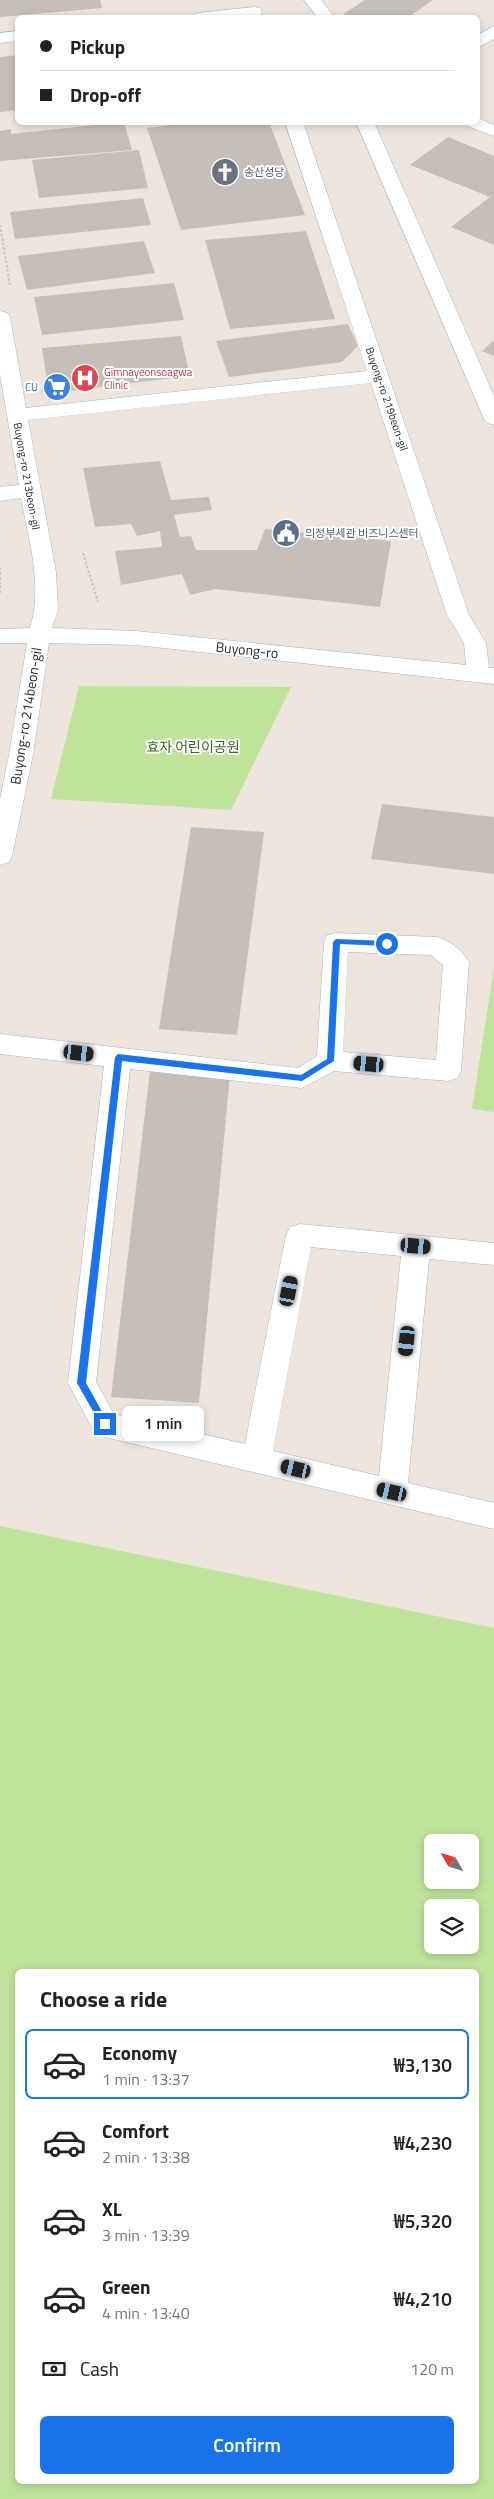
<!DOCTYPE html>
<html lang="en">
<head>
<meta charset="utf-8">
<style>
	:root { --surface:#fff; --page:#f6f6f6; --text:#222; --muted:#767676; --line:#e0e0e0; --accent:#1a73e8 }
	body { margin:0; font-family:"Titillium Web","Noto Sans KR",sans-serif; background:var(--page); color:var(--text); height:100vh; display:flex; flex-direction:column; font-size:19px; white-space:nowrap }
	* { box-sizing:border-box; margin:0 }
	p { font-size:16px; color:var(--muted) }
	.icon { flex:none; width:28px; height:28px; fill:none; stroke:currentColor; stroke-width:2; stroke-linecap:round; stroke-linejoin:round }
	.map { position:relative; flex:1; overflow:hidden }
	.drawer { position:absolute; left:15px; top:1969px; width:464px; height:515px; display:flex; flex-direction:column; background:var(--surface); border-radius:8px; box-shadow:0 2px 8px #0003 }
	.drawer>* { flex:none }
	.banner { position:absolute; left:15px; top:15px; width:465px; height:110px; border-radius:8px; box-shadow:0 2px 8px #0003; display:grid; align-content:center; height:110px; padding:0 25px; background:var(--surface) }
	.needle { width:32px; rotate:309deg }
	.buttons { position:absolute; left:424px; top:1834px; display:grid; gap:10px }
	.buttons a { display:grid; place-items:center; width:55px; height:55px; border-radius:8px; background:var(--surface); box-shadow:0 2px 8px #0003; font-size:25px }
	.end { position:absolute; width:22px; height:22px; margin:-11px; border:6px solid #1a73e8; background:#fff; box-shadow:0 0 0 2px #fff }
	.from { border-radius:50% }
	.bubble { position:absolute; height:35px; border-radius:8px; background:var(--surface); box-shadow:0 2px 8px #0003; font-size:16px; font-weight:600; line-height:35px; text-align:center }
	.car { position:absolute; width:15px; height:30px; margin:-15px -8px; border-radius:6px; box-shadow:0 0 4px 1px #0007; background:linear-gradient(#222 24%,#8ab4d8 0 40%,#222 0 76%,#8ab4d8 0 86%,#222 0) }
	.banner b { display:flex; align-items:center; gap:18px; height:48px; font-size:19px }
	.banner b+b { border-top:1px solid var(--line) }
	.banner i { width:12px; height:12px; background:var(--text) }
	ul { padding:0; list-style:none }
	li { display:flex; align-items:center; gap:15px; height:70px; margin:0 10px 8px; padding:0 15px; border:2px solid transparent; border-radius:8px }
	li div { flex:1 }
	li b { display:block; font-size:19px }
	li em { font-style:normal; font-weight:600 }
	li.active { border-color:var(--accent) }
	li>.icon { width:45px; height:45px; stroke-width:1.5 }
	h2 { padding:0 25px; font-size:22px; line-height:60px }
	.pay { display:flex; align-items:center; gap:12px; height:55px; padding:0 25px; font-size:19px }
	.pay p { margin-inline-start:auto }
	.action { display:flex; gap:10px; margin-top:auto; padding:10px 25px }
	.action a { flex:1; height:58px; border-radius:8px; background:var(--accent); color:#fff; font-size:20px; font-weight:600; line-height:58px; text-align:center }
	.map>svg:first-child { display:block }
	.green { fill:#bfe39b; fill-rule:evenodd }
	.building { fill:#c6bfb9 }
	.lines { fill:none; stroke-linecap:round; stroke-linejoin:round }
	.minor-casing { stroke:#aeb3bb; stroke-width:1 }
	.path { stroke:#c4c4c4; stroke-width:2; stroke-dasharray:2.5 2; stroke-linecap:butt }
	.minor { fill:#fff; fill-rule:evenodd }
	.route { fill:#1a73e8 }
	.labels { text-anchor:middle; stroke-width:4; stroke-linejoin:round; paint-order:stroke }
	.far-worship-label { font-size:11px; fill:#5b616d; stroke:#fff; text-anchor:start }
	.far-health-label { font-size:11px; fill:#be3a42; stroke:#fff; text-anchor:start }
	.far-shop-label { font-size:11px; fill:#366cbe; stroke:#fff; text-anchor:end }
	.far-street-label { font-size:11px; fill:#2b2b2b; stroke:#fff }
	.far-service-label { font-size:11px; fill:#4e5e75; stroke:#fff; text-anchor:start }
	.street-label { font-size:14px; fill:#2b2b2b; stroke:#fff }
	.park-label { font-size:14px; fill:#38691b; stroke:#fff }
</style>
</head>
<body>
<div class="map">
<svg width="494" height="2499" viewBox="0 0 494 2499">
	<rect width="100%" height="100%" fill="#ede4de"/>
	<g class="green">
		<polygon points="79,686 291,687 231,810 51,799"/>
		<polygon points="494,968 494,1112 472,1109"/>
		<path d="M 0,1526 L 494,1628 L 494,2499 L 0,2499 ZM 470,1842 L 470,1880 L 432,1880 L 432,1842 ZM 432,1908 L 470,1908 L 470,1945 L 432,1945 ZM 18,1971 L 476,1971 L 476,2481 L 18,2481 Z"/>
	</g>
	<g class="building">
		<polygon points="0,0 100,0 102,8 0,17"/>
		<polygon points="365,0 433,0 407,18 353,18 343,14"/>
		<polygon points="18,55 18,110 0,112 0,57"/>
		<polygon points="124,122 132,150 0,161 0,131 11,129 11,134"/>
		<polygon points="197,122 269,122 305,215 181,230 147,128"/>
		<polygon points="448,137 494,156 494,245 451,227 490,197 410,165"/>
		<polygon points="139,150 148,188 39,198 32,160"/>
		<polygon points="143,198 151,225 15,239 10,212"/>
		<polygon points="306,231 335,319 230,329 205,240"/>
		<polygon points="144,241 155,273 27,290 18,256"/>
		<polygon points="174,283 184,320 42,335 34,297"/>
		<polygon points="348,324 358,346 342,362 229,377 216,341"/>
		<polygon points="181,336 190,376 68,391 47,381 42,348"/>
		<polygon points="494,340 494,356 482,351"/>
		<polygon points="160,461 171,500 209,497 212,510 174,515 180,537 191,536 196,550 257,550 265,529 391,541 380,607 215,589 190,595 182,574 121,585 115,551 162,547 160,531 137,536 131,524 95,527 83,468"/>
		<polygon points="382,804 494,817 494,874 371,859"/>
		<polygon points="191,827 264,832 237,1035 159,1029"/>
		<polygon points="150,1071 230,1075 199,1403 111,1397"/>
	</g>
	<g class="lines">
		<g class="minor-casing">
			<g id="minor">
				<polygon points="304,0 321,0 335,18 318,18"/>
				<polygon points="254,7 260,8 262,12 260,16 190,18 198,13"/>
				<polygon points="494,26 494,39 478,47 478,35"/>
				<polygon points="18,31 18,41 0,43 0,33"/>
				<polygon points="478,118 494,125 494,136 467,126 464,122 478,122"/>
				<path d="M 285,122 L 303,122 L 469,615 L 486,643 L 489,668 L 494,668 L 494,684 L 136,645 L 49,643 L 33,755 L 12,856 L 9,862 L 0,865 L 0,799 L 9,755 L 27,643 L 0,643 L 0,629 L 30,628 C 43,587 29,540 21,498 L 0,501 L 0,487 L 19,485 L 0,374 L 0,311 L 7,313 L 10,317 L 26,408 L 367,371 ZM 371,383 L 447,615 L 464,643 L 466,665 L 136,631 L 52,628 L 58,610 L 56,572 L 28,420 Z"/>
				<polygon points="356,122 374,122 494,396 494,425 487,423 484,419"/>
				<path d="M 336,933 L 437,937 C 450,941 462,950 469,962 L 461,1071 L 457,1078 L 448,1081 L 334,1071 L 302,1088 L 130,1069 L 96,1382 L 114,1414 L 245,1444 L 286,1235 L 290,1227 L 300,1224 L 494,1243 L 494,1265 L 429,1259 L 408,1483 L 494,1503 L 494,1529 L 105,1437 L 95,1433 L 68,1383 L 104,1066 L 0,1054 L 0,1034 L 298,1068 L 317,1056 L 324,942 L 327,935 ZM 348,952 L 431,955 L 443,965 L 436,1060 L 343,1052 ZM 311,1247 L 401,1256 L 379,1476 L 273,1451 Z"/>
			</g>
		</g>
		<g class="path">
			<polyline points="0,225 10,286"/>
			<polyline points="83,553 98,602"/>
			<polyline points="0,568 0,594"/>
		</g>
		<use href="#minor" class="minor"/>
	</g>
	<polygon class="route" points="336,939 387,941 391,944 387,946 340,944 334,1061 302,1081 122,1061 86,1383 109,1424 105,1428 102,1427 77,1383 115,1057 118,1054 301,1075 327,1059 333,942"/>
	<defs>
		<g id="church-disc" transform="scale(1.4375)"><circle r="9.5" fill="#6b7280" stroke="#fff"/><path d="M-1.2-6h2.4v3.5h3.3v2.4h-3.3V6h-2.4V-.1h-3.3v-2.4h3.3Z" fill="#fff"/></g>
		<g id="hospital-disc" transform="scale(1.4375)"><circle r="9.5" fill="#e0444e" stroke="#fff"/><path d="M-5-5h3v3.5h4V-5h3V5h-3V1.5h-4V5h-3Z" fill="#fff"/></g>
		<g id="supermarket-disc" transform="scale(1.4375)"><circle r="9.5" fill="#3f7fe0" stroke="#fff"/><path d="M-6-5.5h2.5l.6 2H6L4.5 2H-2.5L-4.4-4H-6ZM-1.5 3.2a1.3 1.3 0 1 0 .1 0ZM3 3.2a1.3 1.3 0 1 0 .1 0Z" fill="#fff"/></g>
		<g id="civic-disc" transform="scale(1.4375)"><circle r="9.5" fill="#5c6f8a" stroke="#fff"/><path d="M-.6-6.5H3V-4.5H.6V-3L4-1V1h2V6H-6V1h2V-1L-.6-3ZM-1.2 2.5V6h2.4V2.5Z" fill="#fff"/></g>
	</defs>
	<g fill-rule="evenodd">
		<use href="#church-disc" x="225" y="172"/>
		<use href="#hospital-disc" x="85" y="378"/>
		<use href="#supermarket-disc" x="57" y="387"/>
		<use href="#civic-disc" x="286" y="533"/>
	</g>
	<g class="labels">
		<g class="far-worship-label">
			<text x="244" y="176">송산성당</text>
		</g>
		<g class="far-health-label">
			<text x="104" y="376">Gimnayeonsoagwa<tspan x="104" dy="13">Clinic</tspan></text>
		</g>
		<g class="far-shop-label">
			<text x="38" y="391">CU</text>
		</g>
		<g class="far-street-label">
			<text transform="translate(387 399) rotate(71)" y="4">Buyong-ro 219beon-gil</text>
			<text transform="translate(27 476) rotate(80)" y="4">Buyong-ro 213beon-gil</text>
		</g>
		<g class="far-service-label">
			<text x="305" y="537">의정부세관 비즈니스센터</text>
		</g>
		<g class="street-label">
			<text transform="translate(247 650) rotate(6)" y="5">Buyong-ro</text>
			<text transform="translate(26 716) rotate(-81)" y="5">Buyong-ro 214beon-gil</text>
		</g>
		<g class="park-label">
			<text x="193" y="752">효자 어린이공원</text>
		</g>
	</g>
</svg>
<div class="buttons">
<a><svg class="needle" viewBox="-14 -14 28 28"><path d="M0-13l5 13h-10z" fill="#e53935"/><path d="M0 13l5-13h-10z" fill="#767676"/></svg></a>
<a><svg class="icon" aria-label="layers" viewBox="0 0 24 24"><path d="M12 4l9 5-9 5-9-5zM3 14l9 5 9-5"/></svg></a>
</div>
<i class="end from" style="left:387px;top:944px"></i>
<i class="end" style="left:105px;top:1424px"></i>
<div class="bubble" style="left:122px;top:1406px;width:82px">1 min</div>
<i class="car" style="left:79px;top:1053px;rotate:96deg"></i>
<i class="car" style="left:369px;top:1064px;rotate:275deg"></i>
<i class="car" style="left:416px;top:1246px;rotate:95deg"></i>
<i class="car" style="left:289px;top:1291px;rotate:11deg"></i>
<i class="car" style="left:407px;top:1341px;rotate:186deg"></i>
<i class="car" style="left:296px;top:1469px;rotate:283deg"></i>
<i class="car" style="left:392px;top:1492px;rotate:283deg"></i>
<div class="banner">
<b><i class="from"></i>Pickup</b>
<b><i></i>Drop-off</b>
</div>
<section class="drawer">
<h2>Choose a ride</h2>
<ul>
<li class="active"><svg class="icon" aria-label="car" viewBox="0 0 24 24"><path d="M5 17H2v-5l4-1 3-4h7l3 4 3 1v5h-3M9 17h6M6 11h13"/><circle cx="7" cy="17" r="2"/><circle cx="17" cy="17" r="2"/></svg><div><b>Economy</b><p>1 min · 13:37</p></div><em>₩3,130</em></li>
<li><svg class="icon" aria-label="car" viewBox="0 0 24 24"><path d="M5 17H2v-5l4-1 3-4h7l3 4 3 1v5h-3M9 17h6M6 11h13"/><circle cx="7" cy="17" r="2"/><circle cx="17" cy="17" r="2"/></svg><div><b>Comfort</b><p>2 min · 13:38</p></div><em>₩4,230</em></li>
<li><svg class="icon" aria-label="car" viewBox="0 0 24 24"><path d="M5 17H2v-5l4-1 3-4h7l3 4 3 1v5h-3M9 17h6M6 11h13"/><circle cx="7" cy="17" r="2"/><circle cx="17" cy="17" r="2"/></svg><div><b>XL</b><p>3 min · 13:39</p></div><em>₩5,320</em></li>
<li><svg class="icon" aria-label="car" viewBox="0 0 24 24"><path d="M5 17H2v-5l4-1 3-4h7l3 4 3 1v5h-3M9 17h6M6 11h13"/><circle cx="7" cy="17" r="2"/><circle cx="17" cy="17" r="2"/></svg><div><b>Green</b><p>4 min · 13:40</p></div><em>₩4,210</em></li>
</ul>
<div class="pay"><svg class="icon" aria-label="cash" viewBox="0 0 24 24"><path d="M3 7h18v10H3z"/><circle cx="12" cy="12" r="2"/></svg>Cash<p>120 m</p></div>
<div class="action"><a>Confirm</a></div>
</section>
</div>
</body>
</html>
